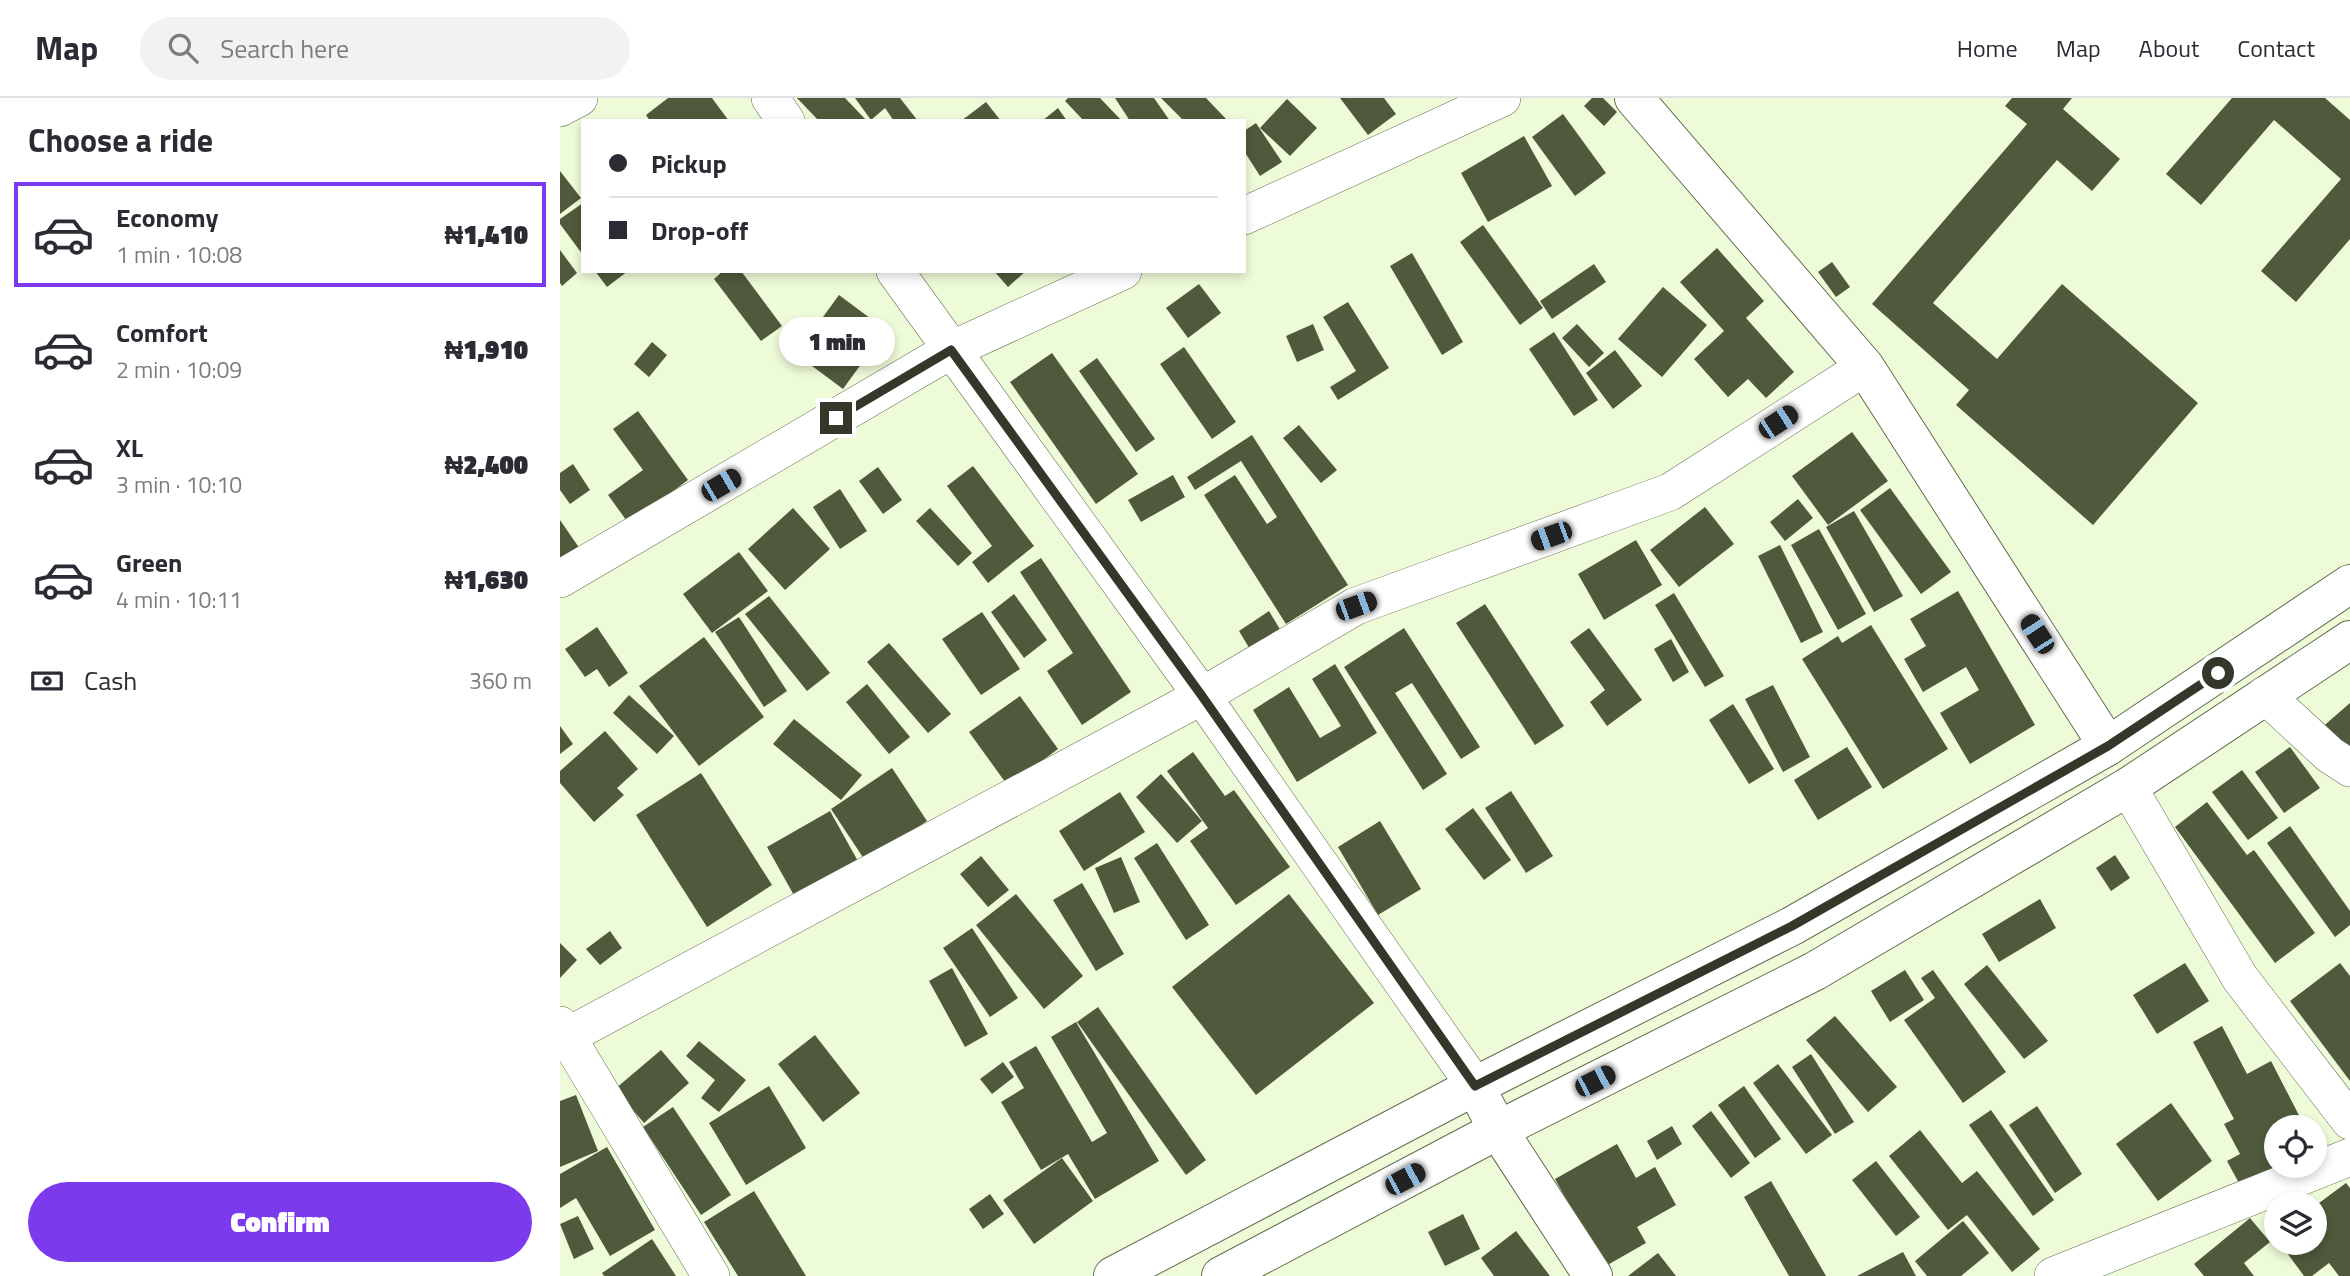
<!DOCTYPE html>
<html lang="en">
<head>
<meta charset="utf-8">
<style>
	:root { --surface:#fff; --page:#f2f2f3; --text:#2b2b33; --muted:#7c7c81; --line:#e1e1e2; --accent:#7c3aed }
	body { margin:0; font-family:"Titillium Web",sans-serif; background:var(--page); color:var(--text); height:100vh; display:flex; flex-direction:column; font-size:26px; white-space:nowrap }
	* { box-sizing:border-box; margin:0 }
	p { font-size:23px; color:var(--muted) }
	.icon { flex:none; width:38px; height:38px; fill:none; stroke:currentColor; stroke-width:2; stroke-linecap:round; stroke-linejoin:round }
	.map { position:relative; flex:1; overflow:hidden }
	.drawer { display:flex; flex-direction:column; background:var(--surface); width:560px }
	.drawer>* { flex:none }
	.banner { position:absolute; left:21px; top:21px; width:665px; height:154px; border-radius:0px; box-shadow:0 4px 10px #0003; display:grid; align-content:center; height:154px; padding:0 28px; background:var(--surface) }
	.buttons { position:absolute; left:1704px; top:1017px; display:grid; gap:14px }
	.buttons a { display:grid; place-items:center; width:63px; height:63px; border-radius:50%; background:var(--surface); box-shadow:0 4px 10px #0003; font-size:35px }
	.end { position:absolute; width:32px; height:32px; margin:-16px; border:9px solid #33382b; background:#fff; box-shadow:0 0 0 4px #fff }
	.from { border-radius:50% }
	.bubble { position:absolute; height:49px; border-radius:24px; background:var(--surface); box-shadow:0 4px 10px #0003; font-size:23px; font-weight:800; line-height:49px; text-align:center }
	.car { position:absolute; width:21px; height:42px; margin:-21px -10px; border-radius:9px; box-shadow:0 0 5px 2px #0007; background:linear-gradient(#222 24%,#8ab4d8 0 40%,#222 0 76%,#8ab4d8 0 86%,#222 0) }
	.banner b { display:flex; align-items:center; gap:24px; height:66px; font-size:26px }
	.banner b+b { border-top:2px solid var(--line) }
	.banner i { width:18px; height:18px; background:var(--text) }
	ul { padding:0; list-style:none }
	li { display:flex; align-items:center; gap:21px; height:105px; margin:0 14px 10px; padding:0 14px; border:4px solid transparent; border-radius:0px }
	li div { flex:1 }
	li b { display:block; font-size:26px }
	li em { font-style:normal; font-weight:800 }
	li.active { border-color:var(--accent) }
	li>.icon { width:63px; height:63px; stroke-width:1.5 }
	h2 { padding:0 28px; font-size:32px; line-height:84px }
	.pay { display:flex; align-items:center; gap:18px; height:77px; padding:0 28px; font-size:26px }
	.pay p { margin-inline-start:auto }
	.primary-button { display:flex; gap:14px; margin-top:auto; padding:14px 28px }
	.primary-button a { flex:1; height:80px; border-radius:42px; background:var(--accent); color:#fff; font-size:28px; font-weight:800; line-height:80px; text-align:center }
	header { display:flex; align-items:center; gap:42px; box-sizing:border-box; height:98px; padding:0 35px; background:var(--surface); border-bottom:2px solid var(--line) }
	header strong { font-size:33px }
	nav { display:flex; gap:38px; margin-inline-start:auto; font-size:24px }
	.search { width:490px; height:63px; background:var(--page); display:flex; align-items:center; gap:18px; box-sizing:border-box; padding:0 24px; border-radius:38px; color:var(--muted); font-size:26px }
	main { display:flex; flex:1; min-height:0 }
	.map>svg:first-child { display:block }
	.building { fill:#4f5a3c }
	.lines { fill:none; stroke-linecap:round; stroke-linejoin:round }
	.minor-casing { stroke:#636e50; stroke-width:38 }
	.tertiary-casing { stroke:#636e50; stroke-width:40 }
	.secondary-casing { stroke:#636e50; stroke-width:40 }
	.minor { stroke:#fff; stroke-width:37 }
	.tertiary { stroke:#fff; stroke-width:38 }
	.secondary { stroke:#fff; stroke-width:38 }
	.route { stroke:#33382b; stroke-width:9 }
</style>
</head>
<body>
<header>
<strong>Map</strong>
<div class="search"><svg class="icon" aria-label="search" viewBox="0 0 24 24"><circle cx="10" cy="10" r="6"/><path d="M15 15l6 6"/></svg>Search here</div>
<nav><a>Home</a><a>Map</a><a>About</a><a>Contact</a></nav>
</header>
<main>
<section class="drawer">
<h2>Choose a ride</h2>
<ul>
<li class="active"><svg class="icon" aria-label="car" viewBox="0 0 24 24"><path d="M5 17H2v-5l4-1 3-4h7l3 4 3 1v5h-3M9 17h6M6 11h13"/><circle cx="7" cy="17" r="2"/><circle cx="17" cy="17" r="2"/></svg><div><b>Economy</b><p>1 min · 10:08</p></div><em>₦1,410</em></li>
<li><svg class="icon" aria-label="car" viewBox="0 0 24 24"><path d="M5 17H2v-5l4-1 3-4h7l3 4 3 1v5h-3M9 17h6M6 11h13"/><circle cx="7" cy="17" r="2"/><circle cx="17" cy="17" r="2"/></svg><div><b>Comfort</b><p>2 min · 10:09</p></div><em>₦1,910</em></li>
<li><svg class="icon" aria-label="car" viewBox="0 0 24 24"><path d="M5 17H2v-5l4-1 3-4h7l3 4 3 1v5h-3M9 17h6M6 11h13"/><circle cx="7" cy="17" r="2"/><circle cx="17" cy="17" r="2"/></svg><div><b>XL</b><p>3 min · 10:10</p></div><em>₦2,400</em></li>
<li><svg class="icon" aria-label="car" viewBox="0 0 24 24"><path d="M5 17H2v-5l4-1 3-4h7l3 4 3 1v5h-3M9 17h6M6 11h13"/><circle cx="7" cy="17" r="2"/><circle cx="17" cy="17" r="2"/></svg><div><b>Green</b><p>4 min · 10:11</p></div><em>₦1,630</em></li>
</ul>
<div class="pay"><svg class="icon" aria-label="cash" viewBox="0 0 24 24"><path d="M3 7h18v10H3z"/><circle cx="12" cy="12" r="2"/></svg>Cash<p>360 m</p></div>
<div class="primary-button"><a>Confirm</a></div>
</section>
<div class="map">
<svg width="1790" height="1178" viewBox="0 0 1790 1178">
	<rect width="100%" height="100%" fill="#eefbd8"/>
	<g class="building">
		<polygon points="108,0 152,0 169,23 90,23 86,17"/>
		<polygon points="237,0 285,0 307,23 259,23"/>
		<polygon points="295,0 340,0 358,23 334,23 325,10 311,22"/>
		<polygon points="508,0 540,0 562,23 524,23 505,3"/>
		<polygon points="555,0 594,0 610,23 570,23"/>
		<polygon points="601,0 646,0 668,23 624,23"/>
		<polygon points="780,0 824,0 836,16 808,37"/>
		<polygon points="1032,0 1043,0 1057,14 1044,28 1024,8"/>
		<polygon points="1452,0 1512,0 1503,11 1560,61 1532,93 1497,62 1373,205 1437,261 1502,186 1638,305 1533,427 1396,307 1409,292 1312,206 1467,26 1445,8"/>
		<polygon points="1672,0 1765,0 1790,22 1790,141 1736,204 1701,173 1781,81 1714,22 1641,107 1606,76"/>
		<polygon points="727,1 757,30 730,58 700,30"/>
		<polygon points="426,4 441,23 401,23"/>
		<polygon points="498,10 507,23 482,23"/>
		<polygon points="1003,16 1046,75 1015,98 972,39"/>
		<polygon points="696,25 722,64 700,78 684,53 684,33"/>
		<polygon points="964,38 992,88 928,124 901,75"/>
		<polygon points="0,73 21,100 0,116"/>
		<polygon points="23,105 23,157 0,126 0,121"/>
		<polygon points="923,127 983,210 960,227 900,144"/>
		<polygon points="1157,150 1204,203 1186,220 1234,274 1206,300 1188,281 1168,299 1134,261 1164,233 1120,184"/>
		<polygon points="0,152 17,175 2,188 0,185"/>
		<polygon points="852,155 903,244 882,257 830,168"/>
		<polygon points="1272,164 1290,189 1276,199 1258,174"/>
		<polygon points="1034,166 1046,184 992,221 980,203"/>
		<polygon points="35,173 68,173 47,189"/>
		<polygon points="163,173 181,173 222,228 201,243 154,181"/>
		<polygon points="434,173 466,173 448,189"/>
		<polygon points="639,186 661,215 628,240 606,210"/>
		<polygon points="1103,189 1147,227 1102,279 1058,241"/>
		<polygon points="279,197 326,232 283,291 236,256"/>
		<polygon points="788,204 829,270 778,302 770,289 796,273 763,219"/>
		<polygon points="753,226 764,252 737,264 726,238"/>
		<polygon points="1017,226 1044,255 1029,269 1002,240"/>
		<polygon points="994,234 1038,302 1014,318 969,251"/>
		<polygon points="92,244 107,257 89,279 74,266"/>
		<polygon points="624,249 676,324 652,341 600,266"/>
		<polygon points="1055,252 1082,288 1053,311 1026,275"/>
		<polygon points="492,255 578,376 536,406 450,284"/>
		<polygon points="537,260 595,341 576,354 519,273"/>
		<polygon points="78,313 128,382 69,426 48,397 83,372 53,331"/>
		<polygon points="739,327 777,372 761,385 723,340"/>
		<polygon points="1292,334 1328,383 1268,427 1232,378"/>
		<polygon points="692,337 788,487 726,526 644,397 675,377 707,426 717,419 681,363 635,392 627,379"/>
		<polygon points="13,366 30,392 10,406 0,392 0,375"/>
		<polygon points="413,368 474,448 428,485 412,464 432,448 387,388"/>
		<polygon points="318,369 342,402 323,416 299,383"/>
		<polygon points="613,377 625,399 581,424 568,402"/>
		<polygon points="1330,390 1391,474 1361,496 1300,412"/>
		<polygon points="280,391 307,433 280,451 253,409"/>
		<polygon points="1238,401 1253,420 1225,443 1210,424"/>
		<polygon points="1145,409 1174,446 1119,489 1090,452"/>
		<polygon points="233,410 270,451 225,492 188,451"/>
		<polygon points="370,410 412,455 398,468 356,423"/>
		<polygon points="1294,413 1343,498 1314,514 1266,429"/>
		<polygon points="0,422 22,454 0,470"/>
		<polygon points="1259,431 1306,516 1278,532 1231,447"/>
		<polygon points="1076,442 1102,487 1044,522 1018,476"/>
		<polygon points="1220,447 1263,534 1241,545 1198,458"/>
		<polygon points="179,454 208,493 152,535 123,496"/>
		<polygon points="481,460 571,594 522,627 487,573 513,555 460,474"/>
		<polygon points="1398,493 1475,627 1410,666 1380,615 1419,592 1406,569 1363,594 1344,561 1366,548 1350,521"/>
		<polygon points="1114,495 1164,578 1145,589 1095,507"/>
		<polygon points="454,496 487,542 464,560 431,514"/>
		<polygon points="209,498 270,575 247,593 185,516"/>
		<polygon points="925,506 1004,628 975,647 896,525"/>
		<polygon points="709,513 721,533 691,553 679,533"/>
		<polygon points="422,514 460,571 421,597 382,541"/>
		<polygon points="179,519 227,593 204,609 155,534"/>
		<polygon points="1311,527 1388,651 1323,691 1242,561 1278,538 1282,545"/>
		<polygon points="37,529 68,575 49,589 37,571 25,579 5,551"/>
		<polygon points="844,530 920,649 901,661 852,585 835,595 887,676 863,692 784,569"/>
		<polygon points="1029,530 1082,602 1047,628 1030,604 1045,592 1010,544"/>
		<polygon points="144,539 204,619 139,668 79,588"/>
		<polygon points="1111,541 1129,574 1113,584 1094,551"/>
		<polygon points="329,545 391,616 368,635 307,564"/>
		<polygon points="775,566 817,635 737,684 693,612 729,589 760,640 781,628 752,581"/>
		<polygon points="307,586 350,639 329,656 286,604"/>
		<polygon points="1213,587 1250,659 1223,674 1185,601"/>
		<polygon points="69,597 114,638 97,656 53,615"/>
		<polygon points="460,598 498,651 448,688 409,634"/>
		<polygon points="1790,605 1790,668 1759,632"/>
		<polygon points="1173,606 1214,671 1189,686 1149,622"/>
		<polygon points="234,621 302,677 281,702 213,646"/>
		<polygon points="0,628 13,646 0,656"/>
		<polygon points="45,633 78,671 57,690 64,697 34,724 0,685 0,673"/>
		<polygon points="1287,649 1312,689 1258,722 1234,682"/>
		<polygon points="1730,649 1760,690 1724,715 1695,674"/>
		<polygon points="633,654 665,698 674,692 730,769 676,807 630,743 648,730 607,673"/>
		<polygon points="332,670 367,723 306,764 271,711"/>
		<polygon points="1682,672 1718,720 1688,742 1652,694"/>
		<polygon points="141,675 212,787 147,829 76,717"/>
		<polygon points="601,676 642,723 617,745 576,699"/>
		<polygon points="951,693 993,758 966,775 925,710"/>
		<polygon points="560,694 585,734 524,773 499,733"/>
		<polygon points="1647,704 1687,757 1694,752 1755,835 1715,865 1615,729"/>
		<polygon points="913,710 951,762 924,782 885,731"/>
		<polygon points="270,713 299,765 236,801 207,749"/>
		<polygon points="820,723 861,791 818,817 778,749"/>
		<polygon points="1730,728 1790,813 1790,827 1775,839 1707,745"/>
		<polygon points="597,745 649,827 626,842 574,760"/>
		<polygon points="1555,757 1570,780 1551,793 1536,770"/>
		<polygon points="421,758 449,792 428,809 400,776"/>
		<polygon points="561,759 580,804 554,815 535,770"/>
		<polygon points="522,785 564,856 536,873 493,802"/>
		<polygon points="456,796 523,878 484,911 416,827"/>
		<polygon points="729,796 814,905 696,997 612,889"/>
		<polygon points="1480,801 1496,830 1439,864 1422,836"/>
		<polygon points="412,830 458,900 430,919 383,850"/>
		<polygon points="50,833 62,850 40,867 26,851"/>
		<polygon points="0,845 17,862 0,880"/>
		<polygon points="1625,865 1649,903 1597,936 1573,897"/>
		<polygon points="1780,865 1790,878 1790,983 1730,903"/>
		<polygon points="1427,867 1488,943 1464,961 1404,886"/>
		<polygon points="392,870 428,936 405,949 369,883"/>
		<polygon points="1345,872 1364,902 1330,924 1311,893"/>
		<polygon points="1373,872 1446,974 1403,1005 1344,922 1375,900 1361,880"/>
		<polygon points="538,909 646,1062 626,1077 517,924"/>
		<polygon points="1275,918 1337,989 1308,1014 1246,942"/>
		<polygon points="516,924 599,1063 535,1101 508,1056 481,1072 441,1004 464,990 449,964 476,948 532,1044 547,1035 491,939"/>
		<polygon points="1662,928 1687,976 1711,963 1745,1029 1717,1029 1717,1068 1680,1087 1667,1063 1680,1056 1664,1026 1674,1021 1633,944"/>
		<polygon points="255,937 300,995 263,1024 218,966"/>
		<polygon points="139,943 186,982 159,1014 141,1000 155,982 126,958"/>
		<polygon points="101,952 129,985 84,1025 55,991"/>
		<polygon points="1251,956 1294,1024 1275,1036 1232,969"/>
		<polygon points="443,964 454,979 432,996 420,981"/>
		<polygon points="1218,966 1272,1037 1246,1056 1193,985"/>
		<polygon points="209,988 246,1050 186,1087 149,1025"/>
		<polygon points="1184,988 1221,1041 1195,1060 1158,1007"/>
		<polygon points="16,997 38,1053 0,1069 0,1003"/>
		<polygon points="1611,1005 1652,1063 1598,1103 1556,1046"/>
		<polygon points="1477,1008 1522,1076 1495,1095 1449,1027"/>
		<polygon points="113,1009 171,1097 141,1117 83,1029"/>
		<polygon points="1431,1012 1494,1102 1473,1118 1409,1027"/>
		<polygon points="1151,1013 1190,1065 1171,1080 1132,1028"/>
		<polygon points="1112,1028 1122,1046 1097,1062 1087,1043"/>
		<polygon points="1360,1032 1402,1085 1417,1073 1480,1151 1452,1174 1407,1117 1388,1132 1329,1058"/>
		<polygon points="1057,1046 1076,1080 1095,1069 1116,1107 1077,1129 1086,1145 1044,1169 995,1081"/>
		<polygon points="47,1049 95,1132 50,1158 16,1100 0,1110 0,1076"/>
		<polygon points="502,1060 533,1103 474,1146 443,1102"/>
		<polygon points="1316,1063 1360,1119 1336,1138 1292,1082"/>
		<polygon points="1211,1083 1266,1178 1229,1178 1184,1099"/>
		<polygon points="1786,1085 1790,1090 1790,1178 1779,1178 1769,1165 1752,1178 1744,1178 1719,1144 1755,1144 1755,1108"/>
		<polygon points="194,1093 246,1178 178,1178 144,1124"/>
		<polygon points="430,1096 444,1116 423,1131 409,1111"/>
		<polygon points="903,1116 920,1151 885,1168 868,1134"/>
		<polygon points="18,1118 34,1151 14,1161 0,1126"/>
		<polygon points="1690,1120 1710,1144 1684,1165 1694,1178 1644,1178 1634,1166"/>
		<polygon points="1403,1123 1429,1155 1401,1178 1367,1178 1355,1163"/>
		<polygon points="956,1133 990,1178 934,1178 921,1160"/>
		<polygon points="92,1141 116,1178 44,1178 42,1175"/>
		<polygon points="1343,1154 1356,1178 1297,1178"/>
		<polygon points="1098,1155 1116,1178 1068,1178"/>
	</g>
	<g class="lines">
		<g class="minor-casing">
			<g id="minor">
				<polyline points="210,0 226,23"/>
				<polyline points="0,10 19,0"/>
				<polyline points="684,118 942,0"/>
				<polyline points="335,173 642,598 915,988"/>
				<polyline points="0,481 391,252 563,173"/>
				<polyline points="1705,597 1770,657 1790,670"/>
				<polyline points="1568,689 1680,880 1790,1023"/>
				<polyline points="0,927 151,1178"/>
				<polyline points="0,942 642,598 796,508 1110,394 1305,269"/>
				<polyline points="1493,1178 1790,1059"/>
			</g>
		</g>
		<g class="tertiary-casing">
			<g id="tertiary">
				<polyline points="1074,0 1305,269 1548,648"/>
				<polyline points="915,988 938,1032 1033,1178"/>
			</g>
		</g>
		<g class="secondary-casing">
			<g id="secondary">
				<polyline points="553,1178 915,988 1232,828 1548,648 1790,486"/>
				<polyline points="661,1178 938,1032 1255,873 1568,689 1790,542"/>
			</g>
		</g>
		<use href="#minor" class="minor"/>
		<use href="#tertiary" class="tertiary"/>
		<use href="#secondary" class="secondary"/>
	</g>
	<g class="lines">
		<polyline class="route" points="276,320 391,252 642,598 915,988 1232,828 1548,648 1658,575"/>
	</g>
</svg>
<div class="buttons">
<a><svg class="icon" aria-label="locate" viewBox="0 0 24 24"><circle cx="12" cy="12" r="6"/><path d="M12 2v4M12 18v4M2 12h4M18 12h4"/></svg></a>
<a><svg class="icon" aria-label="layers" viewBox="0 0 24 24"><path d="M12 4l9 5-9 5-9-5zM3 14l9 5 9-5"/></svg></a>
</div>
<i class="end from" style="left:1658px;top:575px"></i>
<i class="end" style="left:276px;top:320px"></i>
<div class="bubble" style="left:219px;top:219px;width:116px">1 min</div>
<i class="car" style="left:1218px;top:324px;rotate:57deg"></i>
<i class="car" style="left:161px;top:387px;rotate:60deg"></i>
<i class="car" style="left:991px;top:438px;rotate:250deg"></i>
<i class="car" style="left:796px;top:508px;rotate:70deg"></i>
<i class="car" style="left:1477px;top:536px;rotate:327deg"></i>
<i class="car" style="left:1035px;top:983px;rotate:63deg"></i>
<i class="car" style="left:845px;top:1081px;rotate:62deg"></i>
<div class="banner">
<b><i class="from"></i>Pickup</b>
<b><i></i>Drop-off</b>
</div>
</div>
</main>
</body>
</html>
